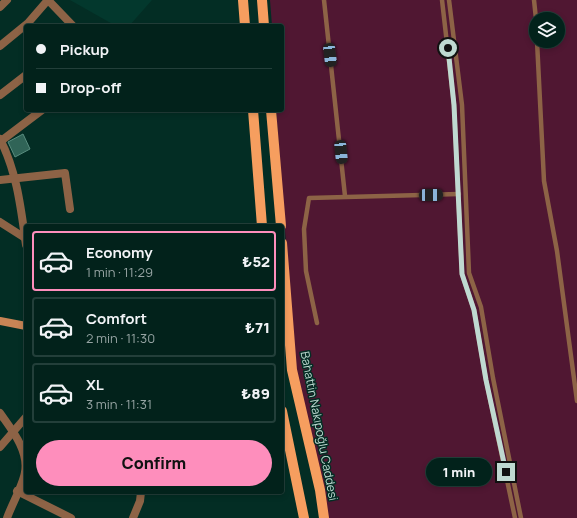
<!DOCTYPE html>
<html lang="en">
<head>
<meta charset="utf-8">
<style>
	:root { --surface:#02221b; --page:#0c2a24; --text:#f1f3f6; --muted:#96a4a3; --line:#233f3a; --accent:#fe8ebc }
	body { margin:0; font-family:Manrope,sans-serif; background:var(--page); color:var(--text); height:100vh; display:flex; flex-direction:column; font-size:15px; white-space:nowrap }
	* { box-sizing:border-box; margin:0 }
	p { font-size:13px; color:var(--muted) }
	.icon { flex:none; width:22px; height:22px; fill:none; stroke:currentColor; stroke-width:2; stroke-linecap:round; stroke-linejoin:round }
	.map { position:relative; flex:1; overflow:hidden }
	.sheet { position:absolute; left:24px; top:224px; width:260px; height:270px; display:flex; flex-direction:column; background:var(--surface); border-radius:4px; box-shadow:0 2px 6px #0003,0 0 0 1px var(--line) }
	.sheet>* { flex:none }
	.banner { position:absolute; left:24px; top:24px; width:260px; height:88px; border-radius:4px; box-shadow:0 2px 6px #0003,0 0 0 1px var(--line); display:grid; align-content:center; height:88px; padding:0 12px; background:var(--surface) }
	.tools { position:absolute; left:529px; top:12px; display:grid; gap:8px }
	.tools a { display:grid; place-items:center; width:36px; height:36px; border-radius:50%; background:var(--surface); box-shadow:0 2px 6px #0003,0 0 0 1px var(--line); font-size:20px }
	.end { position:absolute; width:18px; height:18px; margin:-9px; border:5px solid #bfd9d1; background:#111; box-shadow:0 0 0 2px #111 }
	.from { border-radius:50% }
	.bubble { position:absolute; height:28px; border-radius:14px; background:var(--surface); box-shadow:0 2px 6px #0003,0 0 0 1px var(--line); font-size:13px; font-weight:800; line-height:28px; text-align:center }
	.car { position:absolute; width:12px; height:24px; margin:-12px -6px; border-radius:5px; box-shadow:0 0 3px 1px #0007; background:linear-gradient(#222 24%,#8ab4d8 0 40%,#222 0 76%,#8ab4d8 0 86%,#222 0) }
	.banner b { display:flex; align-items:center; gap:14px; height:38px; font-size:15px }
	.banner b+b { border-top:1px solid var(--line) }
	.banner i { width:10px; height:10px; background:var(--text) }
	ul { padding:7px 0 0; list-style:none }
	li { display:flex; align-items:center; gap:12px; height:60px; margin:0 8px 6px; padding:0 4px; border:2px solid var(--line); border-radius:4px }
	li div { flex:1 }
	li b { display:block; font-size:15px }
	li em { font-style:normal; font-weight:800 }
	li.active { border-color:var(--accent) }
	li>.icon { width:36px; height:36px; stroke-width:1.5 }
	.button { display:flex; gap:8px; margin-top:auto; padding:8px 12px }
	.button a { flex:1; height:46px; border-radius:24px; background:var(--accent); color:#111; font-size:16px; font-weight:800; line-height:46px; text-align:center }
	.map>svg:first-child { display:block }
	.built { fill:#03382d }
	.green { fill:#501732; fill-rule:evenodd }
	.building { fill:#306457; stroke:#598d7f }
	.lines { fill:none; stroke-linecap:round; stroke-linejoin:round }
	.lane { stroke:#8d6346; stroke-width:4.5 }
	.street { stroke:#8d6346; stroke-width:8 }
	.secondary { stroke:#c88455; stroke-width:8 }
	.primary { stroke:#f69e5f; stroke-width:10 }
	.route { stroke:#bfd9d1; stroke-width:5 }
	.labels { text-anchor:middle; stroke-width:3; stroke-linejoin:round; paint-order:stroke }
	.street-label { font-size:12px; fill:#bfd9d1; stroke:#032d24 }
</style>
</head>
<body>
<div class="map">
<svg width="577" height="518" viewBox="0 0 577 518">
	<rect width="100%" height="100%" fill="#032d24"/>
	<polygon class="built" points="70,0 152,0 129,26 116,26"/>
	<path class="green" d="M 270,0 L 577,0 L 577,518 L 327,518 L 295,364 L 276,110 L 282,110 L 282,26 L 272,26 ZM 536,19 L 558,19 L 558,41 L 536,41 Z"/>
	<polygon class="building" points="23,134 30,149 15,157 8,142"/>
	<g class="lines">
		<g class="lane">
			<polyline points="324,0 345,196"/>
			<polyline points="442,0 454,105 462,274 474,310 486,380 515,518"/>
			<polyline points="449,0 462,105 469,273 481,307 493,378 521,518"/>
			<polyline points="534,0 536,19"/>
			<polyline points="537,41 544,181 557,251 577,401"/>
			<polyline points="317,323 306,271 304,229 309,198 459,194"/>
		</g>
		<g class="street">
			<polyline points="48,0 73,26"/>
			<polyline points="0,7 7,0"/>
			<polyline points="0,46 28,23 48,0"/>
			<polyline points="0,95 26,75"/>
			<path d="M 0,139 C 17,172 21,209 26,245"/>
			<polyline points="1,141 42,110"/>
			<polyline points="0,180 65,173 70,209"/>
			<polyline points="0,222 25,238"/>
			<path d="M 0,413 C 11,429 29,450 25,472 C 23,485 12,504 7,518"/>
			<polyline points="0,447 26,417"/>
			<polyline points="17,491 71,518"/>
			<polyline points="133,518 140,501 141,492"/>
		</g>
		<polyline class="secondary" points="0,321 26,326"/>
		<g class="primary">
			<polyline points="243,0 245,26"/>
			<polyline points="262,0 264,26"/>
			<polyline points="253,110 262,226"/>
			<polyline points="271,110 281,226"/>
			<polyline points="282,243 292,370 320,490 324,518"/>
			<polyline points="282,411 304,518"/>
		</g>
	</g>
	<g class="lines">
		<polyline class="route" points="448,48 454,105 462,274 474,310 486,380 506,472"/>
	</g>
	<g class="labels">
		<g class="street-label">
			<text transform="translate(319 426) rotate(79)" y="4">Bahattin Nakıpoğlu Caddesi</text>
		</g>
	</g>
</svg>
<div class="tools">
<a><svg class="icon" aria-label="layers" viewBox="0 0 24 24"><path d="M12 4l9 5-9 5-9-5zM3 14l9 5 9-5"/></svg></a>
</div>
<i class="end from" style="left:448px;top:48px"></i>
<i class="end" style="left:506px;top:472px"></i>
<div class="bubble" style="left:426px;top:458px;width:66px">1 min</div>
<i class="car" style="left:330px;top:55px;rotate:173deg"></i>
<i class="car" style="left:341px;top:152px;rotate:174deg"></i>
<i class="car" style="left:431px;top:195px;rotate:89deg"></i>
<div class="banner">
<b><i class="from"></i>Pickup</b>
<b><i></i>Drop-off</b>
</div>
<section class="sheet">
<ul>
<li class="active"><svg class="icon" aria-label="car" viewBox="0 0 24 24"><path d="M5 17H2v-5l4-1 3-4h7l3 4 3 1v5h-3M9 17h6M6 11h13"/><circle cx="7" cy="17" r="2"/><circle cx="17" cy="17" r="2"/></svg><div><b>Economy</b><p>1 min · 11:29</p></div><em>₺52</em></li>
<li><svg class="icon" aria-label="car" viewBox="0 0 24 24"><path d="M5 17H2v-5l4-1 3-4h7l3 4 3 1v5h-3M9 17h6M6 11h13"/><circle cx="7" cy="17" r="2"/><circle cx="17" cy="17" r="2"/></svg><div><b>Comfort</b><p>2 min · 11:30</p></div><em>₺71</em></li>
<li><svg class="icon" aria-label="car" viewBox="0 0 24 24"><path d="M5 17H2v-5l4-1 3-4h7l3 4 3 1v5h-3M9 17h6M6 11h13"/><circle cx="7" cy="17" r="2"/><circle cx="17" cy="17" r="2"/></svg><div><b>XL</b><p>3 min · 11:31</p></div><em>₺89</em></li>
</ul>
<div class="button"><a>Confirm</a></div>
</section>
</div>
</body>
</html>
